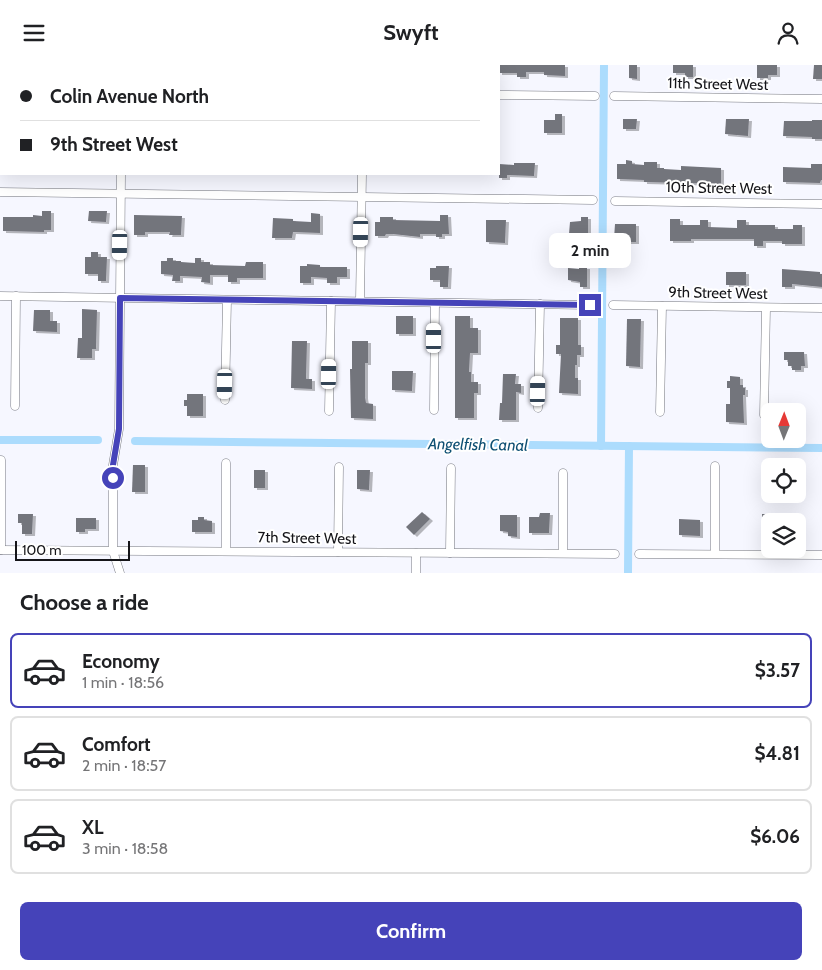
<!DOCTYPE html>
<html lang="en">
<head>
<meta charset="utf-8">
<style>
	:root { --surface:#fff; --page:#f6f6f6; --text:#202124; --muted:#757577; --line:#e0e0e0; --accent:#4543b9 }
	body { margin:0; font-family:Cabin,sans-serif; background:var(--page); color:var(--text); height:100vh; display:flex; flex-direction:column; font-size:19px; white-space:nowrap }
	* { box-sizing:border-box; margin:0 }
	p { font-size:16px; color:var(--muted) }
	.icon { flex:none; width:28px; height:28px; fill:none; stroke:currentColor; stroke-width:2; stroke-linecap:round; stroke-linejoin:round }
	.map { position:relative; height:508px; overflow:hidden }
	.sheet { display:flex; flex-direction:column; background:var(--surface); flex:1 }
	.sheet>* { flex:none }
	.top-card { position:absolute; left:0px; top:0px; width:500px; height:110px; box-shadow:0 5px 20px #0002; display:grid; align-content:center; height:110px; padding:0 20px; background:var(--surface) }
	.needle { width:32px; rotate:1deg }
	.controls { position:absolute; left:761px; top:338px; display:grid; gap:10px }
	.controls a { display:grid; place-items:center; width:45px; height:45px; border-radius:8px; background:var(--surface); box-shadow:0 5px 20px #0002; font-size:25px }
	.scale { position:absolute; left:15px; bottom:12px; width:115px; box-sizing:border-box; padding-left:5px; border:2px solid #151519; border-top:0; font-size:14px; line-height:18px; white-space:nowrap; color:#151519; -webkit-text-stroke:4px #fff; paint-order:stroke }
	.end { position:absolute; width:22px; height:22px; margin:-11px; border:6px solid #4543b9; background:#fff; box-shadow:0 0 0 2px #fff }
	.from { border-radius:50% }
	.bubble { position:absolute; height:35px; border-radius:8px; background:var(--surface); box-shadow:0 5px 20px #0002; font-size:16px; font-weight:700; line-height:35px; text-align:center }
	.car { position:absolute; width:15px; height:30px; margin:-15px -8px; border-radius:6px; box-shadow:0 0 4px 1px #0007; background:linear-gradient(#fff 24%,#345 0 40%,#fff 0 76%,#345 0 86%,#fff 0) }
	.top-card b { display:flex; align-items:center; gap:18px; height:48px; font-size:19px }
	.top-card b+b { border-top:1px solid var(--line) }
	.top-card i { width:12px; height:12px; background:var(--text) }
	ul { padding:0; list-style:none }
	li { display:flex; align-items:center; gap:15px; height:75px; margin:0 10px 8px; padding:0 10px; border:2px solid var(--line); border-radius:8px }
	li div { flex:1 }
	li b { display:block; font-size:19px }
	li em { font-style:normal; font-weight:700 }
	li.selected { border-color:var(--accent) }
	li>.icon { width:45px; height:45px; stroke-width:1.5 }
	h2 { padding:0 20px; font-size:22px; line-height:60px }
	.primary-button { display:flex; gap:10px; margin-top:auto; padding:10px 20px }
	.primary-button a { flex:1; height:58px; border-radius:8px; background:var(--accent); color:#fff; font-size:20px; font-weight:700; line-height:58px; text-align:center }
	header { display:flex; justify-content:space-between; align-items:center; height:65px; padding:0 20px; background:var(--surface); font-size:22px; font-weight:700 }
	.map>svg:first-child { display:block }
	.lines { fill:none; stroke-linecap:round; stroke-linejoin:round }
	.canal { stroke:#acdcfd; stroke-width:8 }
	.building { fill:#73747c; filter:url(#shadow) }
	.street-casing { stroke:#75777f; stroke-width:9 }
	.street { stroke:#fff; stroke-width:8 }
	.route { stroke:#4543b9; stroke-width:6 }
	.labels { text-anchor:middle; stroke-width:4; stroke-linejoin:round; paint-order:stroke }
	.street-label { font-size:15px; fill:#151519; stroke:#fff }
	.water-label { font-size:16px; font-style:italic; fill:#0e5073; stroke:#fff }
</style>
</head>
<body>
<header><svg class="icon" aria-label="menu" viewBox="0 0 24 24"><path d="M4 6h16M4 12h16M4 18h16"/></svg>Swyft<svg class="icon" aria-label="person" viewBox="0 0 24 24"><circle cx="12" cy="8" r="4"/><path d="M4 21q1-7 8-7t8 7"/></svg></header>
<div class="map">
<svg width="822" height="508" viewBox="0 0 822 508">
	<defs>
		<filter id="shadow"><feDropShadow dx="3" dy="2" stdDeviation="0" flood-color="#0004"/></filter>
	</defs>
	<rect width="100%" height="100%" fill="#f6f7ff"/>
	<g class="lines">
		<g class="canal">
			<polyline points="0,375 98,375"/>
			<polyline points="135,376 822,383"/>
			<polyline points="601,381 604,0"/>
			<polyline points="628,508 629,381"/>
		</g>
	</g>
	<g class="building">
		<polygon points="499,0 565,0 565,11 544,10 544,7 526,7 526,12 517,12 517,8 499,8"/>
		<polygon points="629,0 637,0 637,14 629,13"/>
		<polygon points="673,0 693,0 693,12 685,12 685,8 673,8"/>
		<polygon points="757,0 777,0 777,10 768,10 768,13 757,13"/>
		<polygon points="814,0 822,0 822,14 813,14"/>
		<polygon points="555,49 562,49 562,68 544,68 544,55 555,55"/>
		<polygon points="623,54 637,54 636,64 623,64"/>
		<polygon points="726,54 749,54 748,71 725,69"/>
		<polygon points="812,55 822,55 822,74 812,74 812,72 783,71 784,56 812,56"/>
		<polygon points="626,95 632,96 632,99 644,100 644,97 657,97 657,103 664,103 664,104 681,105 681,101 721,103 721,119 644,117 644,115 617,114 617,99 626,99"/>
		<polygon points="514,98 535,98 534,111 507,110 507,113 499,113 499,99 514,100"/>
		<polygon points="811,99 822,99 822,115 821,115 820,118 783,117 783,102 811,103"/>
		<polygon points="42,146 51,146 51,165 44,165 44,167 3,166 3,152 33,152 33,150 42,151"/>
		<polygon points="89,146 107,146 106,157 88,156"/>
		<polygon points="311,148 320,149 320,168 293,167 292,173 272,173 273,153 293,154 293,156 311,157"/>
		<polygon points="134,150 182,151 181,170 169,170 170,167 145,167 145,170 134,170"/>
		<polygon points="440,150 448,150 449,169 442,169 442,172 436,172 436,169 420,169 420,172 393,169 386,169 385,171 375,171 375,157 380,157 380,152 393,152 393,155 440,156"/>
		<polygon points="581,152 588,152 588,169 569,169 570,157 581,156"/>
		<polygon points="670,154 680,154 680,160 700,160 700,155 708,155 708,162 737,163 737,155 746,155 746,160 775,160 775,164 793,164 793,160 802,160 802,179 782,179 782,176 763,176 763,181 754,181 754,174 691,174 691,176 670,176"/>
		<polygon points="486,155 506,155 505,178 486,177"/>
		<polygon points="615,159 636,159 636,177 626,177 626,175 614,174"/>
		<polygon points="91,187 98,187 98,192 107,192 106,216 98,216 98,209 85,209 85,192 91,192"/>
		<polygon points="167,193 173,193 173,196 181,196 181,197 195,198 195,193 201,193 201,197 210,197 210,200 245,201 246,197 263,197 263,213 237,213 237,217 228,217 228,210 210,210 210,218 201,217 202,212 180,211 180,216 172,216 173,210 161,209 161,196 167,196"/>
		<polygon points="307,199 320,200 320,202 347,202 347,212 337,212 337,218 327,218 327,213 311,212 311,218 300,218 300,201 307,201"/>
		<polygon points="436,201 449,201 448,222 440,222 440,215 430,215 430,203 436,203"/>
		<polygon points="579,202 587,202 587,222 580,222 580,217 568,215 568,203 579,204"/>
		<polygon points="782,204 820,207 820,209 822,209 822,222 792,219 792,222 782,222"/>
		<rect x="726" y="207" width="20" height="13"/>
		<polygon points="82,244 97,245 96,284 92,284 92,293 77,293 78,273 82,273"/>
		<polygon points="34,245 50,245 50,256 57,256 57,267 33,266"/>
		<rect x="396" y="251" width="17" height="18"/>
		<polygon points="455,251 470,251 470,263 478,263 478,288 470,288 469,307 471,307 471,317 478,317 478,328 474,328 474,353 455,353"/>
		<polygon points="560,253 578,253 578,280 581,280 581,290 577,290 577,300 575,300 575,313 578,313 578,329 559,328 561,289 556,289 556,280 560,280"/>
		<polygon points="627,254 641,254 640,302 626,301"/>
		<polygon points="292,276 307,276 306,314 312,314 312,324 291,323"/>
		<polygon points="352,276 368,276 368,298 365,298 365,332 366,338 373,339 373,354 351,353 350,304 352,304"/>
		<polygon points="784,287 804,287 805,301 801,301 801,305 792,305 792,301 788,301 788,295 784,295"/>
		<polygon points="392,306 413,306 412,326 392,325"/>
		<polygon points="503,309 516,309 515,319 521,319 521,328 516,327 516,355 499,355 500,338 502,338"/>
		<polygon points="730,311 740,312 740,320 743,320 743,323 745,323 745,330 743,330 744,358 726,357 726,339 730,339 730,323 727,323 727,316 730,316"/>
		<polygon points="187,329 203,329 203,351 187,351 187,341 184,341 184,335 187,335"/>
		<polygon points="133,400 145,400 145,427 132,427"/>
		<rect x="254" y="405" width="11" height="18"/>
		<polygon points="357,405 370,405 369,425 357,424"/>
		<polygon points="422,447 430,454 414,470 406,462"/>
		<polygon points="540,448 550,448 549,468 529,468 529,452 539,452"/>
		<polygon points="18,449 33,449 32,469 22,469 22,458 18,458"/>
		<polygon points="762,449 782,449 782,456 770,456 770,469 762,469"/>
		<polygon points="500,450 517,450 517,472 508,471 508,467 500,466"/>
		<polygon points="198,452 204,452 204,455 212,456 212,467 192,467 192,455 198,455"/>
		<polygon points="76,453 96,453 96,464 85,464 85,467 76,467"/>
		<polygon points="679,454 700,455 700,471 679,470"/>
	</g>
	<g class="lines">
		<g class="street-casing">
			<g id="street">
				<polyline points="123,1 123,0"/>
				<polyline points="364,1 364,0"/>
				<polyline points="0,22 1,22"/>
				<polyline points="499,30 595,31"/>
				<polyline points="614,31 822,34"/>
				<polyline points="0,127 593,135"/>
				<polyline points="615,136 822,139"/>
				<polyline points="0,231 590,240"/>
				<polyline points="360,236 362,109"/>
				<polyline points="613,240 822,243"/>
				<polyline points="225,335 227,235"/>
				<polyline points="15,341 16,231"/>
				<polyline points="538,343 540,239"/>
				<polyline points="434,345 435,238"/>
				<polyline points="329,346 331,236"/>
				<polyline points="660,347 662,241"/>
				<polyline points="764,350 766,243"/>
				<polyline points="715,401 715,489"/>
				<polyline points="563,408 563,488"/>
				<polyline points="0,485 615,489"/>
				<polyline points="1,485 1,395"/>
				<polyline points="226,486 226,398"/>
				<polyline points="338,487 339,402"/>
				<polyline points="416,488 416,508"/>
				<polyline points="450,488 451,403"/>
				<polyline points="639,489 822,490"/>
				<polyline points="120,508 113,486 113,400 119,364 121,109"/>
			</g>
		</g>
		<use href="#street" class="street"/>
	</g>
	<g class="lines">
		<polyline class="route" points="113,413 113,400 119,364 120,233 590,240"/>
	</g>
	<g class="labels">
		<g class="street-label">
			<text transform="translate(718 19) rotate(1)" y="5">11th Street West</text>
			<text transform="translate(719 123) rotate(1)" y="5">10th Street West</text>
			<text transform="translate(718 228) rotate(1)" y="5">9th Street West</text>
			<text transform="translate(307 473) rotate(1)" y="5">7th Street West</text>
		</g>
		<g class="water-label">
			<text transform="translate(478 379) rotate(1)" y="6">Angelfish Canal</text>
		</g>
	</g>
</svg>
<div class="controls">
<a><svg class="needle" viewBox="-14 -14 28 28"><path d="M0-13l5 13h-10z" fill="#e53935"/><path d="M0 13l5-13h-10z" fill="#757577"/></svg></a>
<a><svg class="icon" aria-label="locate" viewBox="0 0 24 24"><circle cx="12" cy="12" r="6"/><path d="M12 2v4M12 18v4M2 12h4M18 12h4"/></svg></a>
<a><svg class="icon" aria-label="layers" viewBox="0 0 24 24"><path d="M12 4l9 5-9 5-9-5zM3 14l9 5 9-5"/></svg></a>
</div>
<div class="scale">100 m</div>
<i class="end from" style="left:113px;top:413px"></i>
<i class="end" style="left:590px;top:240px"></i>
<div class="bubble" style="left:549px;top:168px;width:82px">2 min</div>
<i class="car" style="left:361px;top:167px;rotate:181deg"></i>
<i class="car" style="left:120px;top:180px;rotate:181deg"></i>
<i class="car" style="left:434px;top:273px;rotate:0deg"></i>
<i class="car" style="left:329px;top:309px;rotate:1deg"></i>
<i class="car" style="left:225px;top:319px;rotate:181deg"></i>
<i class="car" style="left:538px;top:326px;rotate:1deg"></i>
<div class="top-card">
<b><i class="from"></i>Colin Avenue North</b>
<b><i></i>9th Street West</b>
</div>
</div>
<section class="sheet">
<h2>Choose a ride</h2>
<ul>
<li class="selected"><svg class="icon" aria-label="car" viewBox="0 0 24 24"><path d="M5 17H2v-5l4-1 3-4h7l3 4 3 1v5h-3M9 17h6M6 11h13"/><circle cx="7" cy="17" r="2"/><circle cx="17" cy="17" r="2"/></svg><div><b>Economy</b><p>1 min · 18:56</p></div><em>$3.57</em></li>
<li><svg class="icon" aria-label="car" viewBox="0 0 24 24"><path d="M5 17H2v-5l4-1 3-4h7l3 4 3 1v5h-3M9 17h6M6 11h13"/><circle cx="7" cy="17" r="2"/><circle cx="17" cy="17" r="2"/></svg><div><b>Comfort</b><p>2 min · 18:57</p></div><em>$4.81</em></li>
<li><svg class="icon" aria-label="car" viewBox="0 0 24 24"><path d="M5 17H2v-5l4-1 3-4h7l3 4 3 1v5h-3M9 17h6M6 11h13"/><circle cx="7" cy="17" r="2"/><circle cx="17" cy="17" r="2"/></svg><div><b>XL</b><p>3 min · 18:58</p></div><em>$6.06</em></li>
</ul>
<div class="primary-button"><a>Confirm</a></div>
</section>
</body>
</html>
